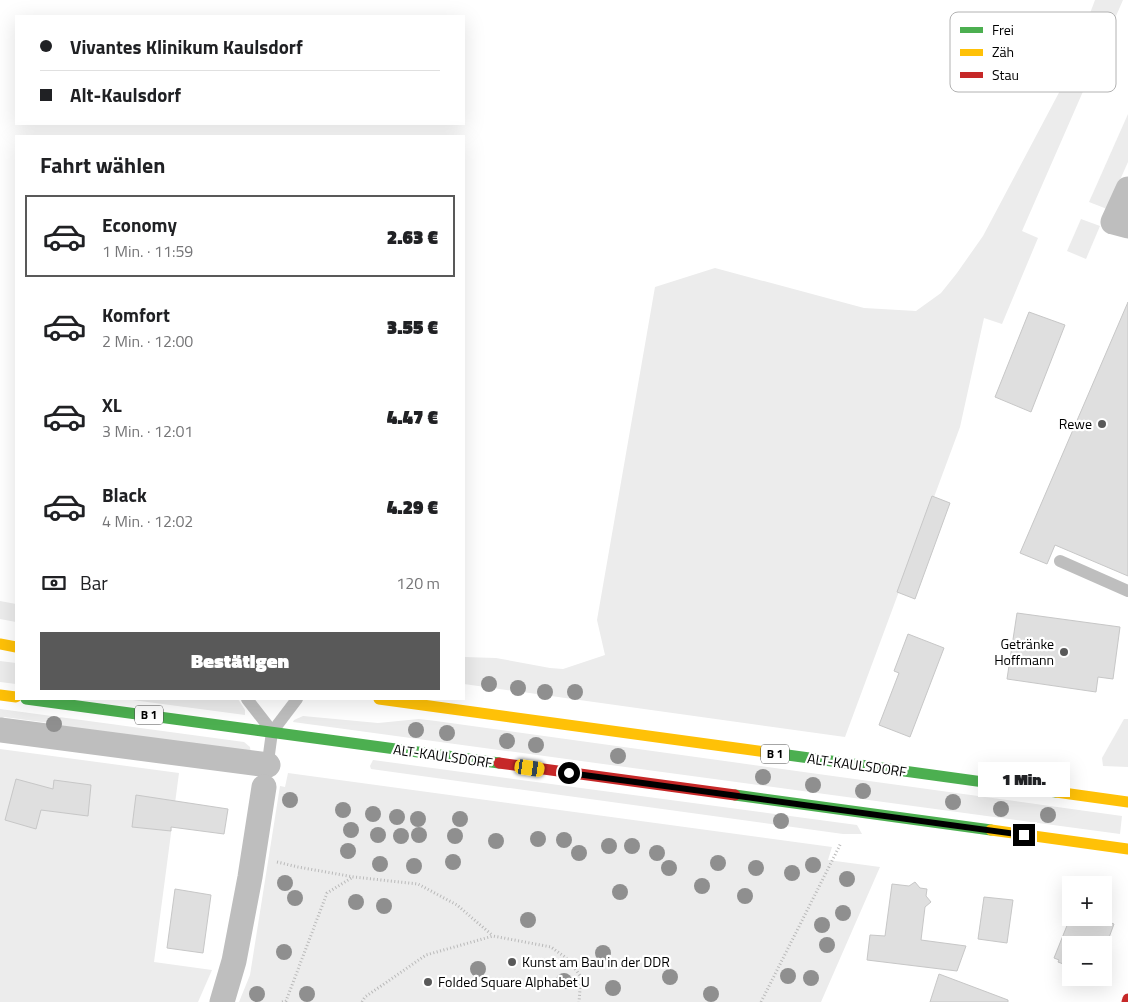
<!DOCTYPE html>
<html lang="de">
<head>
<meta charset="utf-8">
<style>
	:root { --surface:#fff; --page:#f6f6f6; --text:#202124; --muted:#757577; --line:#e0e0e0; --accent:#595959 }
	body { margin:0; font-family:"Titillium Web",sans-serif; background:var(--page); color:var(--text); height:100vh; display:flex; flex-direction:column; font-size:19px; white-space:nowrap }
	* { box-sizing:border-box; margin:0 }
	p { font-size:16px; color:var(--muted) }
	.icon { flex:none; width:28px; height:28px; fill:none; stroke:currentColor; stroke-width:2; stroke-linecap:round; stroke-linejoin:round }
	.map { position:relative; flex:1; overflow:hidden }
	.details { position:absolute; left:15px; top:135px; width:450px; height:565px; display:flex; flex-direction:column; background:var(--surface); border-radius:0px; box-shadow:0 5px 20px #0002 }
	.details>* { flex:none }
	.guide { position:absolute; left:15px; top:15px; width:450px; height:110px; border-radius:0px; box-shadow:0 5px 20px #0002; display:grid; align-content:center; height:110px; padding:0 25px; background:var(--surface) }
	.fabs { position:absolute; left:1062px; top:876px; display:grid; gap:10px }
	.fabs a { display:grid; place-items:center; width:50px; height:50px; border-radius:0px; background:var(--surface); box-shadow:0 5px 20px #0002; font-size:25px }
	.end { position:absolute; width:22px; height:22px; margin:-11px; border:6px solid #000; background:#fff; box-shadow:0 0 0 2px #fff }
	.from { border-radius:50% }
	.bubble { position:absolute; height:35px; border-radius:0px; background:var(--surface); box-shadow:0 5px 20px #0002; font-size:16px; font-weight:800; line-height:35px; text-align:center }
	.car { position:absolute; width:15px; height:30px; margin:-15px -8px; border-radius:6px; box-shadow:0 0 4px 1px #0007; background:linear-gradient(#f5c518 24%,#345 0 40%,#f5c518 0 76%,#345 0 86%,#f5c518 0) }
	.guide b { display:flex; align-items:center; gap:18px; height:48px; font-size:19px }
	.guide b+b { border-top:1px solid var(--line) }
	.guide i { width:12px; height:12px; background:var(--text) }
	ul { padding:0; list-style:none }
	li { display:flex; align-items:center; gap:15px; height:82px; margin:0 10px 8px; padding:0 15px; border:2px solid transparent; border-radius:0px }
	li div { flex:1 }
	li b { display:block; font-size:19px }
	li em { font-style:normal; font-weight:800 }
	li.selected { border-color:var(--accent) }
	li>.icon { width:45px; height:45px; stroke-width:1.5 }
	h2 { padding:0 25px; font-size:22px; line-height:60px }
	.pay { display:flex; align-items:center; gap:12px; height:55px; padding:0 25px; font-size:19px }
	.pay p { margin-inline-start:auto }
	.button { display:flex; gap:10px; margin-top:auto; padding:10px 25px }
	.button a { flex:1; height:58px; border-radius:0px; background:var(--accent); color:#fff; font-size:20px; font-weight:800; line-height:58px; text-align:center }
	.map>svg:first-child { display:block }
	.green { fill:#ececec }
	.building { fill:#dfdfdf; stroke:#c7c7c7 }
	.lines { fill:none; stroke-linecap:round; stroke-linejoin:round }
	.path { stroke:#b9b9b9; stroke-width:3; stroke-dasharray:1 2.5; stroke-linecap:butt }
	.lane { stroke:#bebebe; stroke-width:12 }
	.street { stroke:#bebebe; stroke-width:25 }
	.fast { stroke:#4caf50; stroke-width:11 }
	.slow { stroke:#ffc107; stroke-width:11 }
	.jam { stroke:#c62828; stroke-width:11 }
	.tree { fill:#8f8f8f }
	.route { stroke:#000; stroke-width:6 }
	.poi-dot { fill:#595959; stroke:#fff; stroke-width:2 }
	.labels { text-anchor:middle; stroke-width:4.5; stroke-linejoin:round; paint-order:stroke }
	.shield { fill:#fff; stroke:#4c4c4c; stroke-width:1 }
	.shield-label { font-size:12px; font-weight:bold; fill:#000 }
	.poi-label { font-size:14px; fill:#000; stroke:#fff; text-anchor:end }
	.street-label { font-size:14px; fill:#000; stroke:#fff }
	.key { fill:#fff; stroke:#b2b2b2; stroke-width:1 }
	.key-label { font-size:14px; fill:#000 }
</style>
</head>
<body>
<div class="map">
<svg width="1128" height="1002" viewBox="0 0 1128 1002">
	<rect width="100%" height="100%" fill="#fff"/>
	<g class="green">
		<polygon points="1095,0 1123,0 1022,231 1038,238 1002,324 984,318 960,427 845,737 464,684 464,657 496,658 550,668 563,669 605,655 597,620 655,287 715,268 864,308 916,311 941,293 957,273 983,236 1063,85"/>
		<polygon points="1128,114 1128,162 1107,209 1089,202"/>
		<polygon points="1081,219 1100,226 1086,259 1067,251"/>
		<polygon points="0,601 16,604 16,622 0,619"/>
		<polygon points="0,661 16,663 16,684 0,682"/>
		<polygon points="125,699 238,699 245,710 245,715"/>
		<polygon points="0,709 244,742 250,747 251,754 54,729 49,723 4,717 0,722"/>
		<polygon points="303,716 378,723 419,719 436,721 1122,816 1120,834 293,722 294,720"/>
		<polygon points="1124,719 1128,719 1128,767 1103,766 1102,758"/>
		<polygon points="0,749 179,773 154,962 212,970 198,1002 0,1002"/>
		<polygon points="373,760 857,825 862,834 843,834 371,769 370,766"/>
		<polygon points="288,773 832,847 828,860 880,867 821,1002 239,1002 250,975 280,786 285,787"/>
	</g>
	<g class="building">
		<polygon points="1128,302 1128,576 1055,545 1047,564 1020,553"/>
		<polygon points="1029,312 1065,325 1031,412 995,397"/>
		<polygon points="932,496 950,503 915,599 897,592"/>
		<polygon points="1017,613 1120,627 1113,679 1098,677 1096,692 1007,679"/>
		<polygon points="908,634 944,648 910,737 879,725 899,673 894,671"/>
		<polygon points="16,779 53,789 54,780 91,785 88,816 41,810 36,829 5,820"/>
		<polygon points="136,795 228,809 224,834 171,827 171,831 132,827"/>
		<polygon points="915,882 920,888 927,889 926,896 931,902 925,907 921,940 966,946 957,971 867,960 870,935 885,936 892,884 909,886"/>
		<polygon points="175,889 211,895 203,953 167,948"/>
		<polygon points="984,897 1013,900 1007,943 978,939"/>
		<polygon points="1070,918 1098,918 1114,924 1104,951 1104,945 1071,945 1071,967 1058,962 1059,960 1054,958"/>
		<polygon points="939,974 1008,1000 1008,1002 930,1002"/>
	</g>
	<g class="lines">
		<g class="path">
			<polyline points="277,862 298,867 354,877 418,884 457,905 492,935"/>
			<polyline points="282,1002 286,1001 327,893 353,877"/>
			<polyline points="362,1002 365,997 426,955 493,936 551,947 569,960 581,977 579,1002"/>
			<polyline points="761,1002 841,843"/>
		</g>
		<g class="lane">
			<polyline points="1060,561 1128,591"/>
			<polyline points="247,699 271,730"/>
			<polyline points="267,769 272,732 297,699"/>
		</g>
		<g class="street">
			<polyline points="1128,189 1113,222 1128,226"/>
			<polyline points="0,730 268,765"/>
			<polyline points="222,1002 234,961 250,877 264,787"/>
		</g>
		<g class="fast">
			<polyline points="26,699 499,763"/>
			<polyline points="773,753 1056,792"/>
			<polyline points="735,795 991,830"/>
		</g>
		<g class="slow">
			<polyline points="0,644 16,647"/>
			<polyline points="0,695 16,697"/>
			<polyline points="379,699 773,753"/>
			<polyline points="1056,792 1128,802"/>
			<polyline points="991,830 1128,849"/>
		</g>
		<g class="jam">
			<polyline points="499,763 735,795"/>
			<polyline points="1127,1002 1128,999"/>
		</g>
	</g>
	<g class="tree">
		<circle cx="489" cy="684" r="8"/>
		<circle cx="518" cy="688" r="8"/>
		<circle cx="545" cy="692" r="8"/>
		<circle cx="575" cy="692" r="8"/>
		<circle cx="54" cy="724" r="8"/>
		<circle cx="416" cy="730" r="8"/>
		<circle cx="447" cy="733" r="8"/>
		<circle cx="507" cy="741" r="8"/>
		<circle cx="536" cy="745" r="8"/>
		<circle cx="618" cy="756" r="8"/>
		<circle cx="763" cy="777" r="8"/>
		<circle cx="813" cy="785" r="8"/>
		<circle cx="863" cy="791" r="8"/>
		<circle cx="290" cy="800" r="8"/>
		<circle cx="953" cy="802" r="8"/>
		<circle cx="1001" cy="809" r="8"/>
		<circle cx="343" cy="810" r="8"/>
		<circle cx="373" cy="814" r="8"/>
		<circle cx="1048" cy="815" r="8"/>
		<circle cx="397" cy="817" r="8"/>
		<circle cx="418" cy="819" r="8"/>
		<circle cx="460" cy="819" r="8"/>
		<circle cx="781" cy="821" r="8"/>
		<circle cx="351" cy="830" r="8"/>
		<circle cx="378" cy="835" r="8"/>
		<circle cx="419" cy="835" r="8"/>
		<circle cx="401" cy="836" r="8"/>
		<circle cx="455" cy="836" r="8"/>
		<circle cx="538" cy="839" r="8"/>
		<circle cx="564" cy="840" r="8"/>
		<circle cx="496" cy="841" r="8"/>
		<circle cx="609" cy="846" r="8"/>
		<circle cx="632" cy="846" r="8"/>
		<circle cx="348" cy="851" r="8"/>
		<circle cx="579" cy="853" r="8"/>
		<circle cx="657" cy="853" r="8"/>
		<circle cx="453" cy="862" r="8"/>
		<circle cx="718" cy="863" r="8"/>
		<circle cx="380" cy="864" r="8"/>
		<circle cx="813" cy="865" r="8"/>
		<circle cx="414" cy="866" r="8"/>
		<circle cx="669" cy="868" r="8"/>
		<circle cx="756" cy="868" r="8"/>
		<circle cx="792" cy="873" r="8"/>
		<circle cx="847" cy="879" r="8"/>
		<circle cx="285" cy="883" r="8"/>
		<circle cx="702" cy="886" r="8"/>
		<circle cx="620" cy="892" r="8"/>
		<circle cx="745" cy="896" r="8"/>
		<circle cx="295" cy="898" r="8"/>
		<circle cx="356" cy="902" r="8"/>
		<circle cx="384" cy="906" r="8"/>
		<circle cx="843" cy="913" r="8"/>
		<circle cx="528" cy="920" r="8"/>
		<circle cx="822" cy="925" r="8"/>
		<circle cx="827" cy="945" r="8"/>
		<circle cx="284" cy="952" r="8"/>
		<circle cx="603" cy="953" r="8"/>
		<circle cx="478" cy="969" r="8"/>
		<circle cx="788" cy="976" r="8"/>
		<circle cx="670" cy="977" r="8"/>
		<circle cx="811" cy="978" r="8"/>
		<circle cx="564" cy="981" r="8"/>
		<circle cx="613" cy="988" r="8"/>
		<circle cx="257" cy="994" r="8"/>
		<circle cx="307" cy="994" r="8"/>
		<circle cx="711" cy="994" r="8"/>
	</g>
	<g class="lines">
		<polyline class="route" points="569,773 1024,835"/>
	</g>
	<g class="poi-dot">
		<circle cx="1102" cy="424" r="5"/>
		<circle cx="1064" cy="652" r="5"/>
		<circle cx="512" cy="962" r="5"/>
		<circle cx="428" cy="982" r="5"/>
	</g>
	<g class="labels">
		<g class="shield">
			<rect x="135" y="705.5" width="28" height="19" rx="4"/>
			<rect x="761" y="744.5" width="28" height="19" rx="4"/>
		</g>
		<g class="shield-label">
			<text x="149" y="719">B 1</text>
			<text x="775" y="758">B 1</text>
		</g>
		<g class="poi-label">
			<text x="1092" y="429">Rewe</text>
			<text x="1054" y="649">Getränke<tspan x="1054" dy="16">Hoffmann</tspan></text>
			<text x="522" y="967" text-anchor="start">Kunst am Bau in der DDR</text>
			<text x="438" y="987" text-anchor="start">Folded Square Alphabet U</text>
		</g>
		<g class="street-label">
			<text transform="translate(443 756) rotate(8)" y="5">ALT-KAULSDORF</text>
			<text transform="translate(857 765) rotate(8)" y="5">ALT-KAULSDORF</text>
		</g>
	</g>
	<rect x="950" y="12" width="166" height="80" rx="8" class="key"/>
	<rect x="960" y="27" width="23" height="6" fill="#4caf50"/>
	<rect x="960" y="49" width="23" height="7" fill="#ffc107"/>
	<rect x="960" y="72" width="23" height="6" fill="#c62828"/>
	<g class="key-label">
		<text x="992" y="35">Frei</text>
		<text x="992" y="57">Zäh</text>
		<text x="992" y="80">Stau</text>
	</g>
</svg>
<div class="fabs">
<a>+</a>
<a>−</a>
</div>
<i class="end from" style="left:569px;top:773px"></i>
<i class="end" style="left:1024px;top:835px"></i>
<div class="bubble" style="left:978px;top:762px;width:92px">1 Min.</div>
<i class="car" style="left:530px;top:768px;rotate:98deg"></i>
<div class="guide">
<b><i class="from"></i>Vivantes Klinikum Kaulsdorf</b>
<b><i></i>Alt-Kaulsdorf</b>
</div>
<section class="details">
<h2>Fahrt wählen</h2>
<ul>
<li class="selected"><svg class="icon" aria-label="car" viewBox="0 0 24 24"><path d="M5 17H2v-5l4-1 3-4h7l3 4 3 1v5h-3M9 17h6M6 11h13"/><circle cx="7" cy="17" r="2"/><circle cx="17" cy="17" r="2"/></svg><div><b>Economy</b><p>1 Min. · 11:59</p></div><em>2.63 €</em></li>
<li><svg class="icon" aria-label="car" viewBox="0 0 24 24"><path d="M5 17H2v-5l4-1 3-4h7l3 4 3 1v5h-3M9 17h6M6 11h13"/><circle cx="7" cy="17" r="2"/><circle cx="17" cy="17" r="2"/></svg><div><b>Komfort</b><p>2 Min. · 12:00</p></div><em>3.55 €</em></li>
<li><svg class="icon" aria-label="car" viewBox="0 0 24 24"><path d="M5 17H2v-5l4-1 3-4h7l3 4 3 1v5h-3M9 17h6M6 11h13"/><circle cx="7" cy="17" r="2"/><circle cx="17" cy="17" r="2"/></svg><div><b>XL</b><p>3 Min. · 12:01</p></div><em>4.47 €</em></li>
<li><svg class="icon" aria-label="car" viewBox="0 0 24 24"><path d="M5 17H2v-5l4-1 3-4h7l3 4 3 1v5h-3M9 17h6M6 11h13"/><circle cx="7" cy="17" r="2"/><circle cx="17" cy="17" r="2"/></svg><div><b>Black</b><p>4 Min. · 12:02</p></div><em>4.29 €</em></li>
</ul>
<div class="pay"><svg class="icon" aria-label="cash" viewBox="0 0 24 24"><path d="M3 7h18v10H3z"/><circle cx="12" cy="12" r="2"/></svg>Bar<p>120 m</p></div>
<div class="button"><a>Bestätigen</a></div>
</section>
</div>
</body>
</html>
